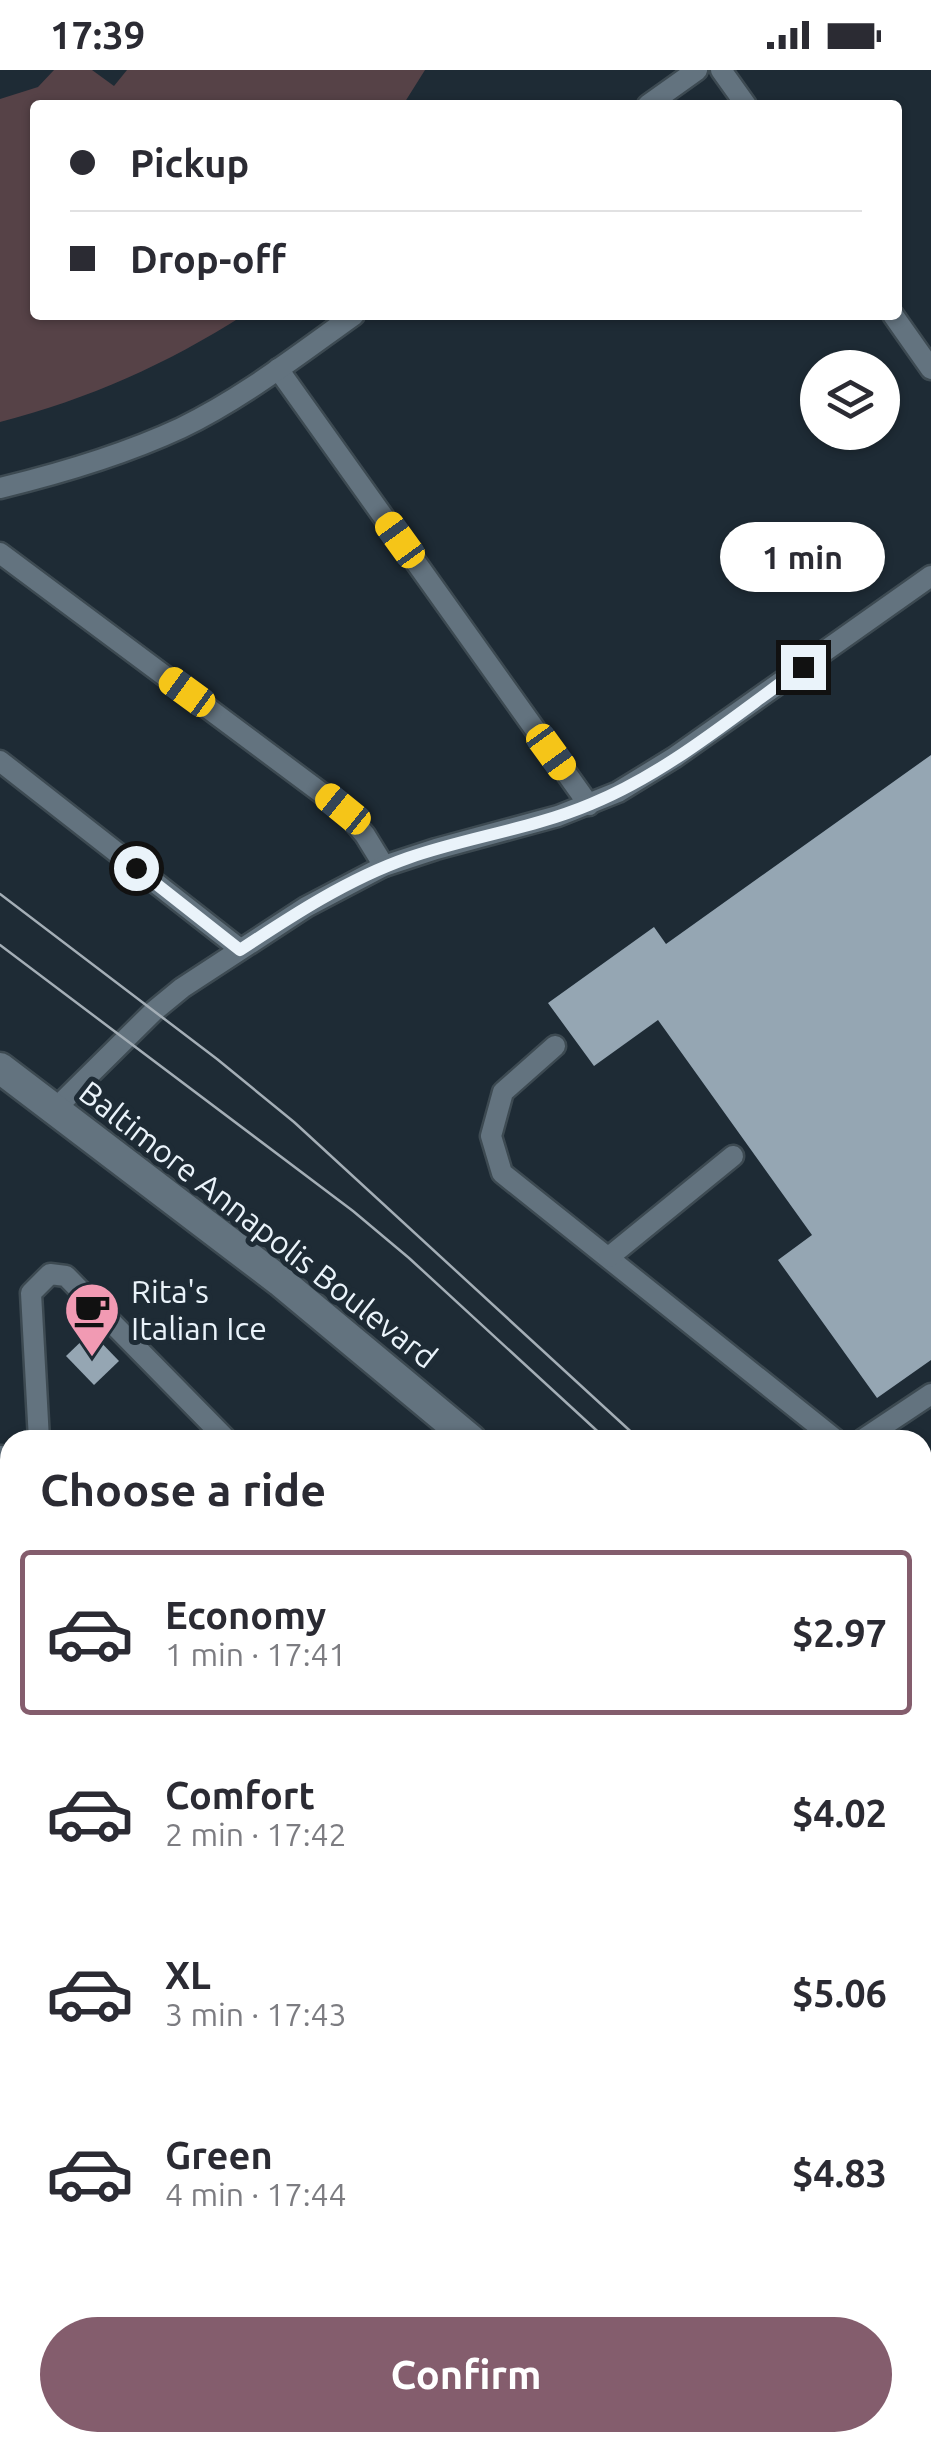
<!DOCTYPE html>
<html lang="en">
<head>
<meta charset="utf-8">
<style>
	:root { --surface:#fff; --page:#f7f7f7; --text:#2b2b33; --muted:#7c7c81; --line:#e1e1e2; --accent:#845d6d }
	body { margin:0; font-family:Ubuntu,sans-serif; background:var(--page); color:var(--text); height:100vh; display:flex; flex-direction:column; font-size:38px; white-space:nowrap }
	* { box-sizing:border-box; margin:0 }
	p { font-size:32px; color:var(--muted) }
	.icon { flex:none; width:55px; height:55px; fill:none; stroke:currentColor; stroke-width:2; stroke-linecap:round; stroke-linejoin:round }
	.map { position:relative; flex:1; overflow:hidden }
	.sheet { position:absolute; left:0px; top:1360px; width:932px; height:1022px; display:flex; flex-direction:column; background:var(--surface); border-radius:30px 30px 0 0; box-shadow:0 2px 8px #0004 }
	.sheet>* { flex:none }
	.guide { position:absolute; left:30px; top:30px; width:872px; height:220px; border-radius:10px; box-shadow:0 2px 8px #0004; display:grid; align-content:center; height:220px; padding:0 40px; background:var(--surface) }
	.fabs { position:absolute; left:800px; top:280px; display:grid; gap:20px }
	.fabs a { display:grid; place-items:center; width:100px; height:100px; border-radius:50%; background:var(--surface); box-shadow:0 2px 8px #0004; font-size:50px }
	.end { position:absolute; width:45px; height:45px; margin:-22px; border:12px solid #eaf3fa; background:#111; box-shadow:0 0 0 5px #111 }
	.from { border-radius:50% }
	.bubble { position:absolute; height:70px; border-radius:35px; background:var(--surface); box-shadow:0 2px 8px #0004; font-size:32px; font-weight:700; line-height:70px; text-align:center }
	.car { position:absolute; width:30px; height:60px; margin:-30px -15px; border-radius:12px; box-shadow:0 0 8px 2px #0007; background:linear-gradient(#f5c518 24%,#345 0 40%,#f5c518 0 76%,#345 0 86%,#f5c518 0) }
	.guide b { display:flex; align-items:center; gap:35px; height:95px; font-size:38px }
	.guide b+b { border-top:2px solid var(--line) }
	.guide i { width:25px; height:25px; background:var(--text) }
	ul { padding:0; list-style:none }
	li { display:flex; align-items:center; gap:30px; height:165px; margin:0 20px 15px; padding:0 20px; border:5px solid transparent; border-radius:10px }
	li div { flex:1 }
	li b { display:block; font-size:38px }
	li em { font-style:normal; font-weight:700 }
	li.on { border-color:var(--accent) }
	li>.icon { width:90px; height:90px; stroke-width:1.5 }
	h2 { padding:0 40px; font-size:45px; line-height:120px }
	.action { display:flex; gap:20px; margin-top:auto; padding:20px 40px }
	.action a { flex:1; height:115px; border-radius:60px; background:var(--accent); color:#fff; font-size:40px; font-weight:700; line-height:115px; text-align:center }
	.status { display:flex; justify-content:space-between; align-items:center; height:70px; padding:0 50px; background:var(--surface); direction:ltr }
	.status svg { height:28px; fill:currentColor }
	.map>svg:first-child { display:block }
	.green { fill:#564247 }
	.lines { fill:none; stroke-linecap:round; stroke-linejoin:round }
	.stream { stroke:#345065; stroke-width:10 }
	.building { fill:#95a6b3 }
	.service-casing { stroke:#3d4a52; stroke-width:25 }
	.minor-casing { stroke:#3d4a52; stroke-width:35 }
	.secondary-casing { stroke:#3d4a52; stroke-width:35 }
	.service { stroke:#63737f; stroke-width:20 }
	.minor { stroke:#63737f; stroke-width:30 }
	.secondary { stroke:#63737f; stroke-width:30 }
	.tram { stroke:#a4aeb6; stroke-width:2.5 }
	.route { stroke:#eaf3fa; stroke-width:12 }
	.labels { text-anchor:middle; stroke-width:10; stroke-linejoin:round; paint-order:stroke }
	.street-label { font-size:32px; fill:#eaf3fa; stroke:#1e2b35 }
	.poi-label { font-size:32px; fill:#eaf3fa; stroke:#1e2b35; text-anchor:start }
</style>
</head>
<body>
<div class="status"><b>17:39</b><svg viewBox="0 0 49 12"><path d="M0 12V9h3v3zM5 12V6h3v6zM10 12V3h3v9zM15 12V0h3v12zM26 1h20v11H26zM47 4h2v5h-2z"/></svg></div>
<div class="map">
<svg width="931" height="2381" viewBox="0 0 931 2381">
	<rect width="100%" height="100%" fill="#1e2b35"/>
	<g class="green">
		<path d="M 54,0 L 92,0 L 114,16 L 127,0 L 425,0 L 403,35 L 35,35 L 35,245 L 244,245 C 167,294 89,329 0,352 L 0,29 L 38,17 Z"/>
		<polygon points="923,1856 931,1862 931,2123 923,2125"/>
		<polygon points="0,1963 10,1963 10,2133 0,2131"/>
	</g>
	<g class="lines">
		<g class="stream">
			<polyline points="922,2064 931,2062"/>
			<polyline points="0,2073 10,2074"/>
		</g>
	</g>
	<g class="building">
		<polygon points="931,685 931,1290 877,1328 778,1190 812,1165 658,950 594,996 548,933 654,857 666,874"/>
		<polygon points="91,1262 119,1291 94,1315 66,1286"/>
		<rect x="0" y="1425" width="10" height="462"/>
		<polygon points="4,2250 7,2279 10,2278 10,2312 0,2313 0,2251"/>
	</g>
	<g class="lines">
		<g class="service-casing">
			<g id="service">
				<polyline points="721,0 746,35"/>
				<polyline points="648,35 697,0"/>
				<polyline points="893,245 931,299"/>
				<polyline points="278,299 589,735"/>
				<path d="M 0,418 C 62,403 123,385 181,358 C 243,328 298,285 354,245"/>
				<polyline points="0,483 343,739 365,765 384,796"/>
				<polyline points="0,691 240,879"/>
				<polyline points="555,976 503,1022 491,1066 502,1103 836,1370"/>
				<polyline points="55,1039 154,941 182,918 306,837 384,796 436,779 558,746 618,722 675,687 931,506"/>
				<polyline points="609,1187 733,1086"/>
				<polyline points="39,1370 31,1223 50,1204 66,1206 227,1370"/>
				<polyline points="862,1370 931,1324"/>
				<polyline points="0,1386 10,1387"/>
				<polyline points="0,1917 10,1917"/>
			</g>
		</g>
		<g class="minor-casing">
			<g id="minor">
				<polyline points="931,1461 931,1482"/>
				<polyline points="922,1559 931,1544"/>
				<polyline points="263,2372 264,2381"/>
				<polyline points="760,2372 761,2381"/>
				<polyline points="54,2381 138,2372"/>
			</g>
		</g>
		<g class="secondary-casing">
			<g id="secondary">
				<polyline points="0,998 280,1211 471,1370"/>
				<polyline points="922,1698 931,1700"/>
				<polyline points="922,1767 931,1773"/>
			</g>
		</g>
		<use href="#service" class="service"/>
		<use href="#minor" class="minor"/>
		<use href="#secondary" class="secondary"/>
		<g class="tram">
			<polyline points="0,824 217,989 294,1052 640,1370"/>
			<polyline points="0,875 353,1141 409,1188 607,1370"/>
			<polyline points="922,1585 931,1591"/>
			<polyline points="922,1609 931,1615"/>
		</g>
	</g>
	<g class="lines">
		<path class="route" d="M 136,798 L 240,880 C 293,845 348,809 408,788 C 468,767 532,759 591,734 C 669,702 735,645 803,597"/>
	</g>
	<defs>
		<g id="cafe-pin" transform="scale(2.875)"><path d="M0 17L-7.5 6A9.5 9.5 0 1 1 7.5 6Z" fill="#f19ab3" stroke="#1e2b35"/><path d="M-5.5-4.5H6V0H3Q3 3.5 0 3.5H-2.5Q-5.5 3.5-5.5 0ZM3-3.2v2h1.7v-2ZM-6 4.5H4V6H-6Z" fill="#111"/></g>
	</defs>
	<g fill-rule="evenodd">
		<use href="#cafe-pin" x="92" y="1240"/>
	</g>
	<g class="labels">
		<g class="street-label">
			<text transform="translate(258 1155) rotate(38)" y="11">Baltimore Annapolis Boulevard</text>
		</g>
		<g class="poi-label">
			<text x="131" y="1233">Rita's<tspan x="131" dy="37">Italian Ice</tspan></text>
		</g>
	</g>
</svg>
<div class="fabs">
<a><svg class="icon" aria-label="layers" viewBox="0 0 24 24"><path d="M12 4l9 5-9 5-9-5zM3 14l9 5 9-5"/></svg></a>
</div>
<i class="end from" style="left:136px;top:798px"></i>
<i class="end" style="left:803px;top:597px"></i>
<div class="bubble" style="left:720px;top:452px;width:165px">1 min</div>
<i class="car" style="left:400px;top:470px;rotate:324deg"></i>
<i class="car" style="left:187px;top:622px;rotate:306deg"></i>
<i class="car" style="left:551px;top:682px;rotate:144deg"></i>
<i class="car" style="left:343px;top:739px;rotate:309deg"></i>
<div class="guide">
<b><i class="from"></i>Pickup</b>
<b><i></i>Drop-off</b>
</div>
<section class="sheet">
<h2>Choose a ride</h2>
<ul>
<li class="on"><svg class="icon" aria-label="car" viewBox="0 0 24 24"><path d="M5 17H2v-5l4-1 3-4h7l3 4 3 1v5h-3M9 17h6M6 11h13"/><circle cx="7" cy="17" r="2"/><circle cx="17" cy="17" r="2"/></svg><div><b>Economy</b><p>1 min · 17:41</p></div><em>$2.97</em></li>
<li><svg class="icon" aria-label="car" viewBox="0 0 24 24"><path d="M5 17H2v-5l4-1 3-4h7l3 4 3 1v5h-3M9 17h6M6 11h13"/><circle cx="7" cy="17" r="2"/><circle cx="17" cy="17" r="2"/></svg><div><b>Comfort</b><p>2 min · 17:42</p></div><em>$4.02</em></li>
<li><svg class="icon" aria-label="car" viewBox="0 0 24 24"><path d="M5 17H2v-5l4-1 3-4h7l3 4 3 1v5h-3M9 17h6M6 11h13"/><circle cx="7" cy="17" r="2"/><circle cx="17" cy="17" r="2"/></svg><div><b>XL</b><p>3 min · 17:43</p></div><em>$5.06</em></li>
<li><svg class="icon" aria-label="car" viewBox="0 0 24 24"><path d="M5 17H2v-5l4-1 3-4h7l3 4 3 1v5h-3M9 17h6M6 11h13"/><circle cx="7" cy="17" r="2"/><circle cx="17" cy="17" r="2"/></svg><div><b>Green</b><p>4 min · 17:44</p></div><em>$4.83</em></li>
</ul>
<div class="action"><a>Confirm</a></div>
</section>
</div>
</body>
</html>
